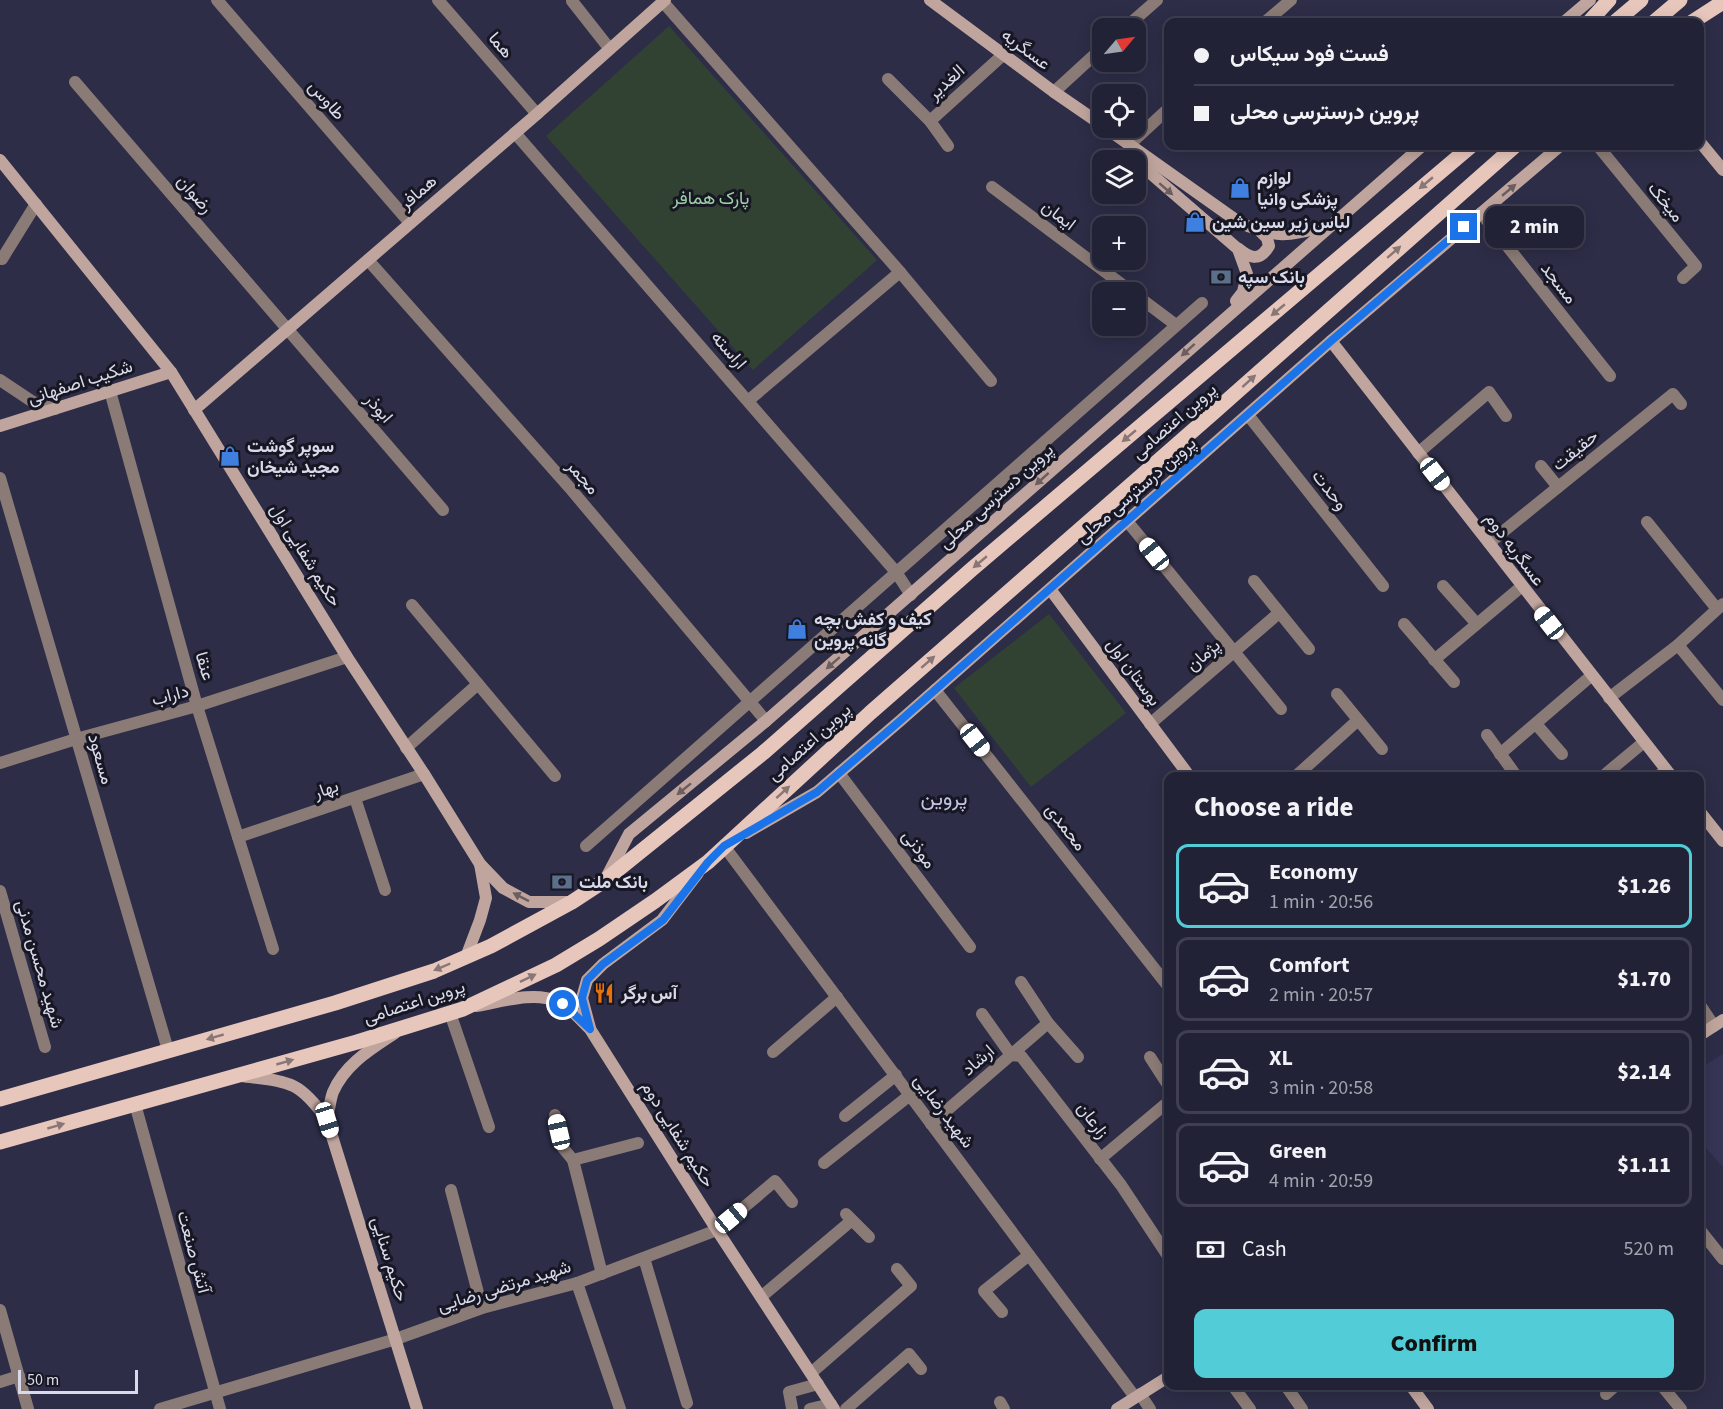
<!DOCTYPE html>
<html lang="en">
<head>
<meta charset="utf-8">
<style>
	:root { --surface:#222236; --page:#2e2f42; --text:#f1f3f6; --muted:#a2a4ad; --line:#3f3f51; --accent:#52ccd6 }
	body { margin:0; font-family:"Source Sans 3",Vazirmatn,sans-serif; background:var(--page); color:var(--text); height:100vh; display:flex; flex-direction:column; font-size:22px; white-space:nowrap }
	* { box-sizing:border-box; margin:0 }
	p { font-size:20px; color:var(--muted) }
	.icon { flex:none; width:33px; height:33px; fill:none; stroke:currentColor; stroke-width:2; stroke-linecap:round; stroke-linejoin:round }
	.map { position:relative; flex:1; overflow:hidden }
	.details { position:absolute; left:1164px; top:772px; width:540px; height:618px; display:flex; flex-direction:column; background:var(--surface); border-radius:12px; box-shadow:0 3px 15px #0003,0 0 0 2px var(--line) }
	.details>* { flex:none }
	.banner { position:absolute; left:1164px; top:18px; width:540px; height:132px; border-radius:12px; box-shadow:0 3px 15px #0003,0 0 0 2px var(--line); display:grid; align-content:center; height:132px; padding:0 30px; background:var(--surface) }
	.needle { width:39px; rotate:61deg }
	.buttons { position:absolute; left:1092px; top:18px; display:grid; gap:12px }
	.buttons a { display:grid; place-items:center; width:54px; height:54px; border-radius:12px; background:var(--surface); box-shadow:0 3px 15px #0003,0 0 0 2px var(--line); font-size:30px }
	.scale { position:absolute; left:18px; bottom:15px; width:120px; box-sizing:border-box; padding-left:6px; border:3px solid #d8d9ea; border-top:0; font-size:16px; line-height:21px; white-space:nowrap; color:#d8d9ea; -webkit-text-stroke:4px #171723; paint-order:stroke }
	.end { position:absolute; width:27px; height:27px; margin:-14px; border:8px solid #1a73e8; background:#fff; box-shadow:0 0 0 3px #fff }
	.from { border-radius:50% }
	.bubble { position:absolute; height:42px; border-radius:12px; background:var(--surface); box-shadow:0 3px 15px #0003,0 0 0 2px var(--line); font-size:20px; font-weight:800; line-height:42px; text-align:center }
	.car { position:absolute; width:18px; height:36px; margin:-18px -9px; border-radius:8px; box-shadow:0 0 4px 2px #0007; background:linear-gradient(#fff 24%,#345 0 40%,#fff 0 76%,#345 0 86%,#fff 0) }
	.banner b { display:flex; align-items:center; gap:21px; height:57px; font-size:22px }
	.banner b+b { border-top:2px solid var(--line) }
	.banner i { width:15px; height:15px; background:var(--text) }
	ul { padding:0; list-style:none }
	li { display:flex; align-items:center; gap:18px; height:84px; margin:0 12px 9px; padding:0 18px; border:3px solid var(--line); border-radius:12px }
	li div { flex:1 }
	li b { display:block; font-size:22px }
	li em { font-style:normal; font-weight:800 }
	li.current { border-color:var(--accent) }
	li>.icon { width:54px; height:54px; stroke-width:1.5 }
	h2 { padding:0 30px; font-size:27px; line-height:72px }
	.pay { display:flex; align-items:center; gap:15px; height:66px; padding:0 30px; font-size:22px }
	.pay p { margin-inline-start:auto }
	.action { display:flex; gap:12px; margin-top:auto; padding:12px 30px }
	.action a { flex:1; height:69px; border-radius:12px; background:var(--accent); color:#111; font-size:24px; font-weight:800; line-height:69px; text-align:center }
	.map>svg:first-child { display:block }
	.built { fill:#363556 }
	.green { fill:#314233 }
	.lines { fill:none; stroke-linecap:round; stroke-linejoin:round }
	.street { stroke:#8b7b76; stroke-width:12 }
	.secondary { stroke:#bfa59d; stroke-width:12 }
	.primary { stroke:#e7c6bb; stroke-width:15 }
	.oneway { fill:#897777 }
	.oneway2 { fill:#6b5e60 }
	.route { stroke:#1a73e8; stroke-width:8 }
	.labels { text-anchor:middle; stroke-width:6; stroke-linejoin:round; paint-order:stroke }
	.street-label { font-size:18px; fill:#d8d9ea; stroke:#171723 }
	.poi-label { font-size:18px; font-weight:bold; fill:#d8d9ea; stroke:#171723; text-anchor:start }
	.park-label { font-size:18px; fill:#9ed0a6; stroke:#171723 }
	.quarter-label { font-size:21px; fill:#c2c4e5; stroke:#171723 }
</style>
</head>
<body>
<div class="map">
<svg width="1723" height="1409" viewBox="0 0 1723 1409">
	<rect width="100%" height="100%" fill="#2d2d48"/>
	<polygon class="built" points="1723,1054 1723,1167 1700,1141 1700,1068"/>
	<g class="green">
		<polygon points="669,26 877,260 753,370 546,136"/>
		<polygon points="1049,614 1126,713 1031,787 954,688"/>
	</g>
	<g class="lines">
		<g class="street">
			<polyline points="217,0 410,223"/>
			<polyline points="438,0 537,114"/>
			<polyline points="572,1 609,48"/>
			<polyline points="663,2 900,272 991,381"/>
			<polyline points="1265,22 1291,0"/>
			<polyline points="1125,28 1157,0"/>
			<polyline points="888,79 930,121 1004,54"/>
			<polyline points="75,82 443,510"/>
			<polyline points="1054,92 1102,48"/>
			<polyline points="930,121 948,146"/>
			<polyline points="515,133 896,572 911,595"/>
			<polyline points="1130,144 1168,109"/>
			<polyline points="1598,146 1696,266 1683,278"/>
			<polyline points="992,187 1132,292"/>
			<polyline points="1481,213 1610,376"/>
			<polyline points="0,258 2,259 36,204"/>
			<polyline points="368,260 569,487 766,721"/>
			<polyline points="1136,295 1176,325"/>
			<polyline points="0,380 33,402 55,409"/>
			<polyline points="110,391 197,706 273,949"/>
			<polyline points="749,400 900,272"/>
			<polyline points="1248,415 1383,586"/>
			<polyline points="1418,453 1489,392 1506,416"/>
			<polyline points="1541,466 1558,487"/>
			<polyline points="0,478 168,1050"/>
			<polyline points="1127,521 1281,709"/>
			<polyline points="1647,522 1717,609"/>
			<polyline points="1489,543 1673,394 1681,404"/>
			<polyline points="1254,581 1309,649"/>
			<polyline points="1443,586 1476,623"/>
			<polyline points="412,605 555,776"/>
			<polyline points="1404,624 1454,682"/>
			<polyline points="1678,645 1723,700"/>
			<polyline points="1434,660 1521,587"/>
			<polyline points="935,690 1168,986"/>
			<polyline points="1337,694 1382,749"/>
			<polyline points="1609,698 1678,645 1723,604"/>
			<polyline points="1150,724 1279,613"/>
			<polyline points="1536,724 1562,754"/>
			<polyline points="1487,735 1517,777"/>
			<polyline points="406,748 478,684"/>
			<polyline points="1500,754 1591,676"/>
			<polyline points="0,763 76,739 197,706 347,657"/>
			<polyline points="839,773 970,947"/>
			<polyline points="1295,777 1357,721"/>
			<polyline points="1602,777 1644,742"/>
			<polyline points="1657,777 1666,770"/>
			<polyline points="355,798 385,890"/>
			<polyline points="238,837 424,774"/>
			<polyline points="586,846 1202,303"/>
			<polyline points="724,846 1135,1397"/>
			<polyline points="0,891 45,1047"/>
			<polyline points="1021,982 1048,1023 1078,1057"/>
			<polyline points="1700,1005 1714,1026"/>
			<polyline points="450,1013 489,1127"/>
			<polyline points="982,1014 1011,1055 1021,1056 1121,1185 1168,1256"/>
			<polyline points="773,1052 837,997"/>
			<polyline points="1150,1057 1168,1085"/>
			<polyline points="135,1104 220,1409"/>
			<polyline points="555,1115 563,1148 573,1160"/>
			<polyline points="845,1116 896,1075"/>
			<polyline points="931,1124 1048,1023"/>
			<polyline points="1100,1159 1168,1102"/>
			<polyline points="824,1163 910,1095"/>
			<polyline points="451,1190 482,1308"/>
			<polyline points="846,1214 869,1237"/>
			<polyline points="1700,1230 1723,1259"/>
			<polyline points="644,1258 687,1403"/>
			<polyline points="602,1274 573,1160 638,1143"/>
			<polyline points="577,1283 620,1409"/>
			<polyline points="761,1297 851,1221"/>
			<polyline points="0,1310 28,1409"/>
			<polyline points="1002,1312 984,1291 1029,1255"/>
			<polyline points="811,1373 911,1286 897,1269"/>
			<polyline points="0,1382 19,1376"/>
			<polyline points="1233,1386 1250,1409"/>
			<polyline points="1286,1386 1302,1409"/>
			<polyline points="1662,1386 1681,1409"/>
			<polyline points="1140,1394 1150,1409"/>
			<polyline points="1606,1394 1615,1386"/>
			<polyline points="1000,1402 1004,1409"/>
			<polyline points="792,1408 789,1392 818,1384"/>
			<polyline points="160,1409 396,1339 482,1308 577,1283 717,1230 775,1181 792,1202"/>
			<polyline points="810,1409 831,1404"/>
			<polyline points="846,1409 909,1354 921,1369"/>
		</g>
		<g class="secondary">
			<polyline points="930,0 1054,92 1102,125"/>
			<polyline points="1564,22 1590,0"/>
			<path d="M 1106,128 L 1240,223 C 1277,238 1287,237 1325,226"/>
			<polyline points="1700,142 1723,170"/>
			<polyline points="1132,148 1142,166 1238,249 1247,274 1243,292 1236,301"/>
			<polyline points="0,160 171,372 347,657 424,774 480,864 503,888 529,902 571,902"/>
			<path d="M 1239,249 C 1251,259 1260,261 1269,246 L 1267,238 L 1260,231"/>
			<polyline points="1331,341 1672,777"/>
			<polyline points="194,410 537,114 665,0"/>
			<polyline points="0,426 171,372"/>
			<polyline points="1050,589 1190,777"/>
			<polyline points="1700,812 1723,841"/>
			<polyline points="746,833 817,792 901,720 1331,341 1560,146"/>
			<polyline points="606,878 629,834 766,721 1422,146"/>
			<polyline points="466,957 480,920 486,898 480,864"/>
			<path d="M 476,1006 C 501,1002 533,991 557,1001 C 570,1006 580,1020 590,1029 L 717,1230 L 834,1409"/>
			<polyline points="590,1028 582,998 587,980 603,964 662,920 698,873"/>
			<polyline points="1700,1035 1723,1020"/>
			<path d="M 241,1076 C 288,1082 298,1079 327,1120 L 417,1409"/>
			<path d="M 327,1120 C 329,1111 330,1100 333,1092 C 345,1064 371,1049 395,1033"/>
			<polyline points="1411,1386 1428,1409"/>
			<polyline points="1117,1409 1168,1377"/>
		</g>
		<g class="primary">
			<polyline points="1589,22 1609,0"/>
			<polyline points="1615,22 1641,0"/>
			<polyline points="1654,22 1680,0"/>
			<polyline points="1692,22 1723,2"/>
			<polyline points="0,1099 335,1003 434,971 491,946 572,902 604,881 763,753 972,569 1471,146"/>
			<polyline points="0,1142 357,1042 463,1009 556,965 599,939 655,901 708,862 870,713 1213,413 1515,146"/>
		</g>
	</g>
	<defs><path id="oneway-solid" d="M-6-.8H1V-3.2L6.5 0L1 3.2V.8H-6Z" transform="scale(1.5)"/></defs>
	<g class="oneway">
		<use href="#oneway-solid" transform="translate(1426 183) rotate(140)"/>
		<use href="#oneway-solid" transform="translate(1394 252) rotate(-41)"/>
		<use href="#oneway-solid" transform="translate(1278 310) rotate(140)"/>
		<use href="#oneway-solid" transform="translate(1249 381) rotate(-42)"/>
		<use href="#oneway-solid" transform="translate(1129 436) rotate(140)"/>
		<use href="#oneway-solid" transform="translate(980 562) rotate(140)"/>
		<use href="#oneway-solid" transform="translate(928 662) rotate(-41)"/>
		<use href="#oneway-solid" transform="translate(783 792) rotate(-42)"/>
		<use href="#oneway-solid" transform="translate(442 967) rotate(157)"/>
		<use href="#oneway-solid" transform="translate(528 978) rotate(-26)"/>
		<use href="#oneway-solid" transform="translate(215 1037) rotate(164)"/>
		<use href="#oneway-solid" transform="translate(285 1062) rotate(-16)"/>
		<use href="#oneway-solid" transform="translate(56 1126) rotate(-16)"/>
	</g>
	<g class="oneway2">
		<use href="#oneway-solid" transform="translate(1166 189) rotate(41)"/>
		<use href="#oneway-solid" transform="translate(1509 190) rotate(-40)"/>
		<use href="#oneway-solid" transform="translate(1188 350) rotate(138)"/>
		<use href="#oneway-solid" transform="translate(1042 479) rotate(138)"/>
		<use href="#oneway-solid" transform="translate(833 663) rotate(139)"/>
		<use href="#oneway-solid" transform="translate(684 789) rotate(141)"/>
		<use href="#oneway-solid" transform="translate(521 897) rotate(-153)"/>
	</g>
	<g class="lines">
		<polyline class="route" points="563,1004 590,1029 582,998 587,980 603,964 663,920 708,862 724,846 817,792 901,720 1331,341 1464,227"/>
	</g>
	<defs>
		<g id="shop-bare" transform="scale(1.62)"><path d="M-5-2.5h2.3a2.7 3.5 0 0 1 5.4 0H5L5.5 6h-11ZM-1.5-2.5h3a1.5 2.3 0 0 0-3 0Z" fill="#3f7fe0" stroke="#171723" stroke-width="2.5" paint-order="stroke"/></g>
		<g id="bank-bare" transform="scale(1.62)"><path d="M-6-4H6V4H-6ZM0-2.3a2.3 2.3 0 1 0 0 4.6a2.3 2.3 0 1 0 0-4.6Z" fill="#5c6f8a" stroke="#171723" stroke-width="2.5" paint-order="stroke"/></g>
		<g id="restaurant-bare" transform="scale(1.62)"><path d="M-5-6h1v4h1v-4h1v4h1v-4h1v5L-1.5 .5V6h-2V.5L-5-1ZM5-6V6H3V1.5H1.5Q1.5-4 5-6Z" fill="#e8710a" stroke="#171723" stroke-width="2.5" paint-order="stroke"/></g>
	</defs>
	<g fill-rule="evenodd">
		<use href="#shop-bare" x="1240" y="188"/>
		<use href="#shop-bare" x="1195" y="222"/>
		<use href="#bank-bare" x="1221" y="277"/>
		<use href="#shop-bare" x="230" y="456"/>
		<use href="#shop-bare" x="797" y="629"/>
		<use href="#bank-bare" x="562" y="882"/>
		<use href="#restaurant-bare" x="604" y="993"/>
	</g>
	<g class="labels">
		<g class="street-label">
			<text transform="translate(501 45) rotate(49)" y="6">هما</text>
			<text transform="translate(1026 49) rotate(37)" y="6">عسگریه</text>
			<text transform="translate(946 82) rotate(-42)" y="6">الغدیر</text>
			<text transform="translate(327 100) rotate(49)" y="6">طاوس</text>
			<text transform="translate(418 192) rotate(-41)" y="6">همافر</text>
			<text transform="translate(195 194) rotate(49)" y="6">رضوان</text>
			<text transform="translate(1666 202) rotate(51)" y="6">میخک</text>
			<text transform="translate(1059 215) rotate(37)" y="6">ایمان</text>
			<text transform="translate(1559 283) rotate(52)" y="6">مسجد</text>
			<text transform="translate(729 350) rotate(49)" y="6">اراسته</text>
			<text transform="translate(80 382) rotate(-18)" y="6">شکیب اصفهانی</text>
			<text transform="translate(379 408) rotate(49)" y="6">ابوذر</text>
			<text transform="translate(1174 421) rotate(-41)" y="6">پروین اعتصامی</text>
			<text transform="translate(1575 450) rotate(-39)" y="6">حقیقت</text>
			<text transform="translate(583 477) rotate(49)" y="6">مجمر</text>
			<text transform="translate(1136 490) rotate(-41)" y="6">پروین درسترسی محلی</text>
			<text transform="translate(1330 490) rotate(52)" y="6">وحدت</text>
			<text transform="translate(996 496) rotate(-42)" y="6">پروین دسترسی محلی</text>
			<text transform="translate(1515 549) rotate(53)" y="6">عسگریه دوم</text>
			<text transform="translate(306 555) rotate(58)" y="6">حکیم شفایی اول</text>
			<text transform="translate(1203 655) rotate(-41)" y="6">پژمان</text>
			<text transform="translate(205 666) rotate(74)" y="6">عنقا</text>
			<text transform="translate(1134 672) rotate(54)" y="6">بوستان اول</text>
			<text transform="translate(170 695) rotate(-15)" y="6">داراب</text>
			<text transform="translate(809 742) rotate(-42)" y="6">پروین اعتصامی</text>
			<text transform="translate(101 759) rotate(74)" y="6">مسعود</text>
			<text transform="translate(326 789) rotate(-19)" y="6">بهار</text>
			<text transform="translate(1066 827) rotate(52)" y="6">محمدی</text>
			<text transform="translate(919 849) rotate(53)" y="6">موذنی</text>
			<text transform="translate(40 964) rotate(74)" y="6">شهید محسن مدنی</text>
			<text transform="translate(414 1002) rotate(-18)" y="6">پروین اعتصامی</text>
			<text transform="translate(978 1060) rotate(-41)" y="6">ارشاد</text>
			<text transform="translate(944 1111) rotate(53)" y="6">شهید رضایی</text>
			<text transform="translate(1093 1120) rotate(53)" y="6">زارعان</text>
			<text transform="translate(678 1134) rotate(58)" y="6">حکیم شفایی دوم</text>
			<text transform="translate(194 1252) rotate(75)" y="6">آتش صنعت</text>
			<text transform="translate(390 1259) rotate(73)" y="6">حکیم سنایی</text>
			<text transform="translate(504 1286) rotate(-17)" y="6">شهید مرتضی رضایی</text>
		</g>
		<g class="poi-label">
			<text x="1257" y="184">لوازم<tspan x="1257" dy="21">پزشکی وانیا</tspan></text>
			<text x="1212" y="228">لباس زیر سین شین</text>
			<text x="1238" y="283">بانک سپه</text>
			<text x="247" y="452">سوپر گوشت<tspan x="247" dy="21">مجید شیخان</tspan></text>
			<text x="814" y="625">کیف و کفش بچه<tspan x="814" dy="21">گانه پروین</tspan></text>
			<text x="579" y="888">بانک ملت</text>
			<text x="621" y="999">آس برگر</text>
		</g>
		<g class="park-label">
			<text x="711" y="204">پارک همافر</text>
		</g>
		<g class="quarter-label">
			<text x="944" y="805">پروین</text>
		</g>
	</g>
</svg>
<div class="buttons">
<a><svg class="needle" viewBox="-14 -14 28 28"><path d="M0-13l5 13h-10z" fill="#e53935"/><path d="M0 13l5-13h-10z" fill="#a2a4ad"/></svg></a>
<a><svg class="icon" aria-label="locate" viewBox="0 0 24 24"><circle cx="12" cy="12" r="6"/><path d="M12 2v4M12 18v4M2 12h4M18 12h4"/></svg></a>
<a><svg class="icon" aria-label="layers" viewBox="0 0 24 24"><path d="M12 4l9 5-9 5-9-5zM3 14l9 5 9-5"/></svg></a>
<a>+</a>
<a>−</a>
</div>
<div class="scale">50 m</div>
<i class="end from" style="left:563px;top:1004px"></i>
<i class="end" style="left:1464px;top:227px"></i>
<div class="bubble" style="left:1485px;top:206px;width:99px">2 min</div>
<i class="car" style="left:1435px;top:474px;rotate:142deg"></i>
<i class="car" style="left:1154px;top:554px;rotate:321deg"></i>
<i class="car" style="left:1549px;top:623px;rotate:322deg"></i>
<i class="car" style="left:975px;top:740px;rotate:142deg"></i>
<i class="car" style="left:327px;top:1120px;rotate:163deg"></i>
<i class="car" style="left:559px;top:1132px;rotate:347deg"></i>
<i class="car" style="left:731px;top:1218px;rotate:50deg"></i>
<div class="banner">
<b><i class="from"></i>فست فود سیکاس</b>
<b><i></i>پروین درسترسی محلی</b>
</div>
<section class="details">
<h2>Choose a ride</h2>
<ul>
<li class="current"><svg class="icon" aria-label="car" viewBox="0 0 24 24"><path d="M5 17H2v-5l4-1 3-4h7l3 4 3 1v5h-3M9 17h6M6 11h13"/><circle cx="7" cy="17" r="2"/><circle cx="17" cy="17" r="2"/></svg><div><b>Economy</b><p>1 min · 20:56</p></div><em>$1.26</em></li>
<li><svg class="icon" aria-label="car" viewBox="0 0 24 24"><path d="M5 17H2v-5l4-1 3-4h7l3 4 3 1v5h-3M9 17h6M6 11h13"/><circle cx="7" cy="17" r="2"/><circle cx="17" cy="17" r="2"/></svg><div><b>Comfort</b><p>2 min · 20:57</p></div><em>$1.70</em></li>
<li><svg class="icon" aria-label="car" viewBox="0 0 24 24"><path d="M5 17H2v-5l4-1 3-4h7l3 4 3 1v5h-3M9 17h6M6 11h13"/><circle cx="7" cy="17" r="2"/><circle cx="17" cy="17" r="2"/></svg><div><b>XL</b><p>3 min · 20:58</p></div><em>$2.14</em></li>
<li><svg class="icon" aria-label="car" viewBox="0 0 24 24"><path d="M5 17H2v-5l4-1 3-4h7l3 4 3 1v5h-3M9 17h6M6 11h13"/><circle cx="7" cy="17" r="2"/><circle cx="17" cy="17" r="2"/></svg><div><b>Green</b><p>4 min · 20:59</p></div><em>$1.11</em></li>
</ul>
<div class="pay"><svg class="icon" aria-label="cash" viewBox="0 0 24 24"><path d="M3 7h18v10H3z"/><circle cx="12" cy="12" r="2"/></svg>Cash<p>520 m</p></div>
<div class="action"><a>Confirm</a></div>
</section>
</div>
</body>
</html>
